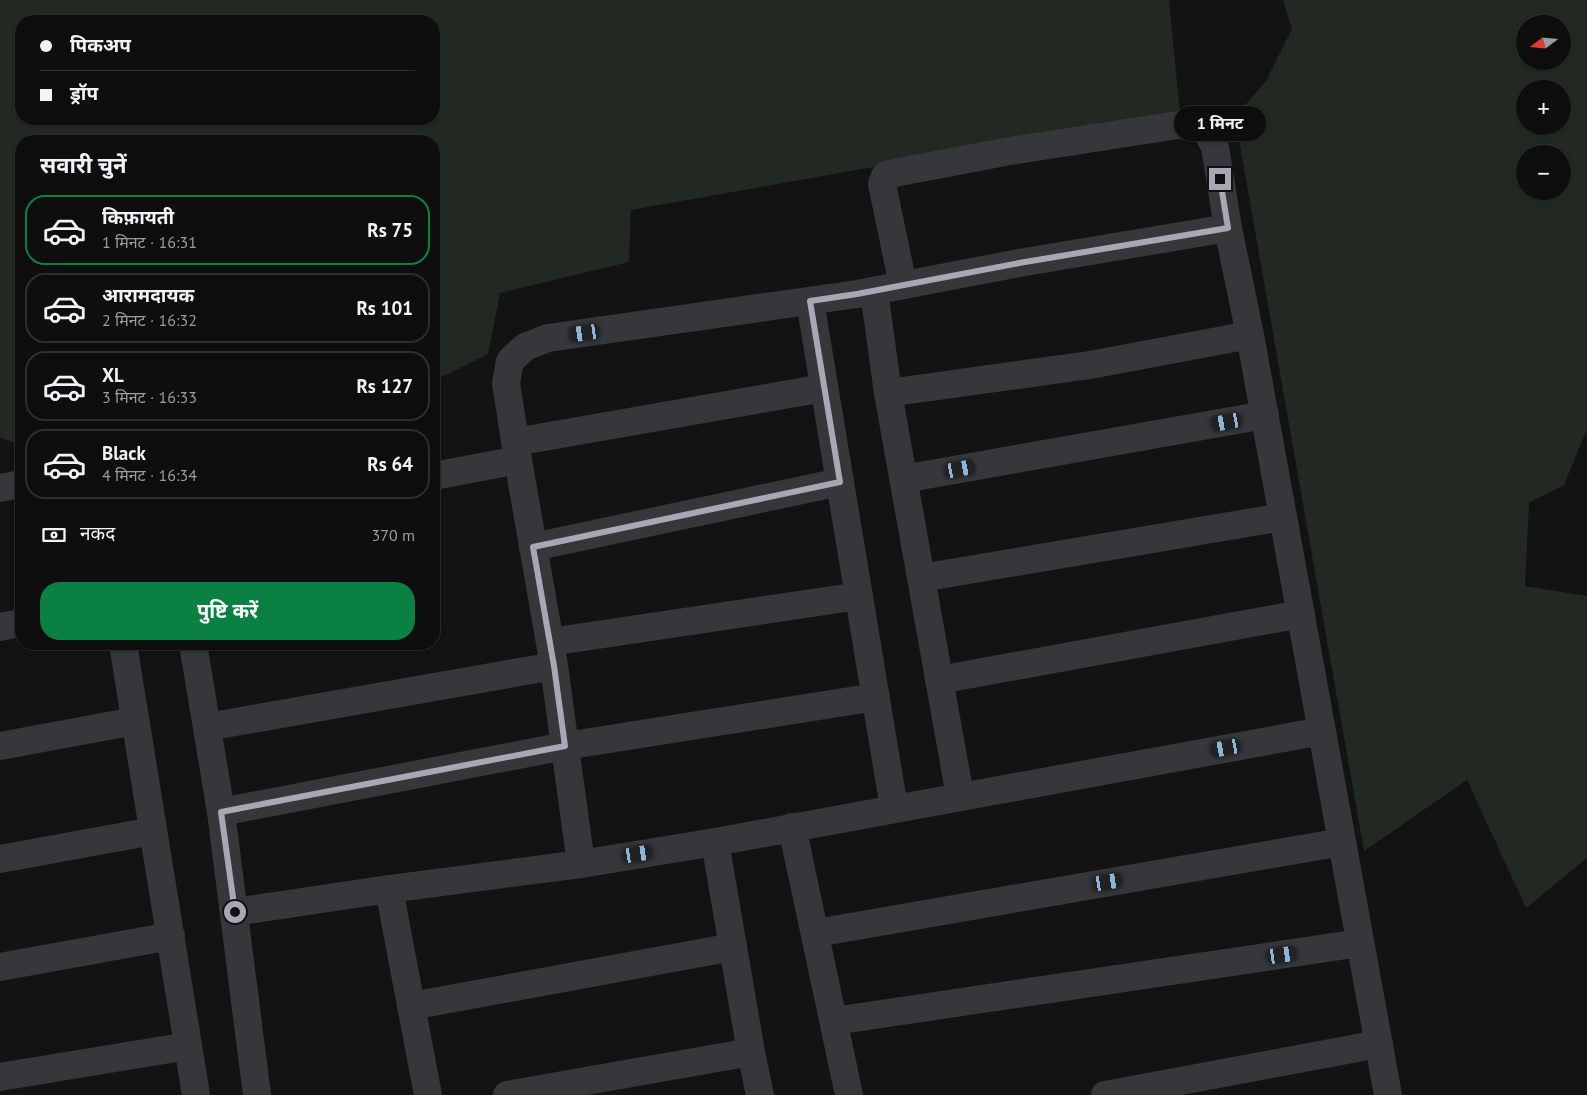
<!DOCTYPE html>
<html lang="hi">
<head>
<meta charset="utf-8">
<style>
	:root { --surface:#0e0e0f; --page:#1c1c1d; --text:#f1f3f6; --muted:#9b9c9e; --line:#2e2e2f; --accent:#0b8043 }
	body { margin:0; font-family:"PT Sans","Noto Sans Devanagari",sans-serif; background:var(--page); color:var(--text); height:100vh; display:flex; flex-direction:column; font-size:19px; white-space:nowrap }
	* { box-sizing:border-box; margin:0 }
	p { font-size:16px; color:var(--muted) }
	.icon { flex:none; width:28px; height:28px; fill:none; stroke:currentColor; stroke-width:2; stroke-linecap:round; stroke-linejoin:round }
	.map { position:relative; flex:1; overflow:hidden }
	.sheet { position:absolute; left:15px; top:135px; width:425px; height:515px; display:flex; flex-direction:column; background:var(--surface); border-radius:20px; box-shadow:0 1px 4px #0004,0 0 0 1px var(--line) }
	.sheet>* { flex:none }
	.top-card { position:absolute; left:15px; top:15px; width:425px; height:110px; border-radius:20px; box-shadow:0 1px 4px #0004,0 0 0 1px var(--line); display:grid; align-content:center; height:110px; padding:0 25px; background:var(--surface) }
	.needle { width:32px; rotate:254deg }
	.fabs { position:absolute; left:1516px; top:15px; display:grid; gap:10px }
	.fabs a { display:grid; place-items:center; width:55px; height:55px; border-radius:50%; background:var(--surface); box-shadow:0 1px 4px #0004,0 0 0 1px var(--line); font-size:25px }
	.end { position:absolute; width:22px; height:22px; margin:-11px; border:6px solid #a6a9b3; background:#111; box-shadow:0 0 0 2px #111 }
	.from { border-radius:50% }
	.bubble { position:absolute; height:35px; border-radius:18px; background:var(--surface); box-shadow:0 1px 4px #0004,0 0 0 1px var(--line); font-size:16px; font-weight:700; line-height:35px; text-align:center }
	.car { position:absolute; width:15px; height:30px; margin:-15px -8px; border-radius:6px; box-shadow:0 0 4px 1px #0007; background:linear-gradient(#222 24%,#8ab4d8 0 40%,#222 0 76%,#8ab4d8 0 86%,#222 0) }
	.top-card b { display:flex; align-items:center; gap:18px; height:48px; font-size:19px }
	.top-card b+b { border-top:1px solid var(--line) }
	.top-card i { width:12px; height:12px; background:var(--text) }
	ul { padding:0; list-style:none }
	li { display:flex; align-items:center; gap:15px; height:70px; margin:0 10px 8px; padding:0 15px; border:2px solid var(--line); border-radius:20px }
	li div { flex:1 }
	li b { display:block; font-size:19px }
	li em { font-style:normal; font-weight:700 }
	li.current { border-color:var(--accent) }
	li>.icon { width:45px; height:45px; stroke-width:1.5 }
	h2 { padding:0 25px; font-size:22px; line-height:60px }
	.pay { display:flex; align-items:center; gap:12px; height:55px; padding:0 25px; font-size:19px }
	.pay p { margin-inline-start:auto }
	.primary-button { display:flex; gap:10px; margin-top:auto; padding:10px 25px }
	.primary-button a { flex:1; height:58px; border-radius:20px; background:var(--accent); color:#fff; font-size:20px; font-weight:700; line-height:58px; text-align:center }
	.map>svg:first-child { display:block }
	.green { fill:#222923; fill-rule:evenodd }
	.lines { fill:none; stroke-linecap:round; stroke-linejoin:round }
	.minor { stroke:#36373b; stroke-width:28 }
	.route { stroke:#a6a9b3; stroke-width:6 }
</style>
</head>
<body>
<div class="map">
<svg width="1587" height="1095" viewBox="0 0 1587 1095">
	<rect width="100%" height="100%" fill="#131314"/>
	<g class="green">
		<path d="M 0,0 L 1169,0 L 1180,113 L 631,210 L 629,262 L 500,293 L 488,354 L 434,381 L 434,141 L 21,141 L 21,446 L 0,437 ZM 21,21 L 434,21 L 434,119 L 21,119 Z"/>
		<path d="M 1283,0 L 1587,0 L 1587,429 L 1564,485 L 1529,503 L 1525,586 L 1587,596 L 1587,858 L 1526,908 L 1467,780 L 1364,851 L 1235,117 L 1266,81 L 1292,29 ZM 1525,24 L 1562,24 L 1562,61 L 1525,61 ZM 1525,89 L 1562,89 L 1562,126 L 1525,126 ZM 1525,154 L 1562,154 L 1562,191 L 1525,191 Z"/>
	</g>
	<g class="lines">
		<g class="minor">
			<polyline points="903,285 882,184 885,176 889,174 1010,151 1191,123 1206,130 1215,147 1228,228 1250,335 1388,1095"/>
			<polyline points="874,291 888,393 960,796"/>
			<polyline points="810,301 894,808"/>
			<polyline points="888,393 1090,365 1250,335"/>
			<polyline points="515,442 824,388"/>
			<polyline points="434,476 518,460"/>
			<polyline points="903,479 1265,415"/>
			<polyline points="0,488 21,484"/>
			<polyline points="533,547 840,482"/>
			<polyline points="921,578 1283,517"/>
			<polyline points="0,627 21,623"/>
			<polyline points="550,642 859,596"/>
			<polyline points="123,644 196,1095"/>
			<polyline points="193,644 221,812 257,1095"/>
			<polyline points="939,680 1301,614"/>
			<polyline points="207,727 554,666"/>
			<polyline points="0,746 135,721"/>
			<polyline points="221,812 565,746 876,697"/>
			<polyline points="792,827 849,1095"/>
			<polyline points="715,842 751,1052 760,1095"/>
			<polyline points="0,859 153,831"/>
			<polyline points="581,864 554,666 518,460 506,383 510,361 525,347 548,338 857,294 1019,263 1228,228"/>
			<polyline points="389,889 428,1095"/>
			<polyline points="235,912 389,889 581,864 715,842 1322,731"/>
			<polyline points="816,933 1342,842"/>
			<polyline points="0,967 171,936"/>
			<polyline points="411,1006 733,947"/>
			<polyline points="834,1021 1360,943"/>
			<polyline points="0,1077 188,1046"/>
			<polyline points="507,1095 751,1052"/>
			<polyline points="1105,1095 1379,1044"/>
		</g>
	</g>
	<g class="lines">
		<polyline class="route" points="235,912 221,812 565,746 554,666 533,547 840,482 810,301 857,294 1019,263 1228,228 1220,179"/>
	</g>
</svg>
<div class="fabs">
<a><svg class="needle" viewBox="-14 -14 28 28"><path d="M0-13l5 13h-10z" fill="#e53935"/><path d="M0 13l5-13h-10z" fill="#9b9c9e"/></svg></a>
<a>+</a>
<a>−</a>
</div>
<i class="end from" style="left:235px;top:912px"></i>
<i class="end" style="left:1220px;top:179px"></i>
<div class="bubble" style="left:1174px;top:106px;width:92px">1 मिनट</div>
<i class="car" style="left:585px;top:333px;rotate:262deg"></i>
<i class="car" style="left:1227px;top:422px;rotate:260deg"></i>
<i class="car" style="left:960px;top:469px;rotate:80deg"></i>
<i class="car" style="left:1226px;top:748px;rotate:260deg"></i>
<i class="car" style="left:638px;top:854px;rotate:81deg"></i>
<i class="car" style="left:1108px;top:882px;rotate:81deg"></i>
<i class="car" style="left:1282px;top:955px;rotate:82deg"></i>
<div class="top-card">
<b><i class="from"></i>पिकअप</b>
<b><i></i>ड्रॉप</b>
</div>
<section class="sheet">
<h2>सवारी चुनें</h2>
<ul>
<li class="current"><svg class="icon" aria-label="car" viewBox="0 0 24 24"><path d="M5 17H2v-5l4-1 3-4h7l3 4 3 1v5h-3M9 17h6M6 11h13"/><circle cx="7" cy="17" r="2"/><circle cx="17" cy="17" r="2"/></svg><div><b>किफ़ायती</b><p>1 मिनट · 16:31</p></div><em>Rs 75</em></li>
<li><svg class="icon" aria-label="car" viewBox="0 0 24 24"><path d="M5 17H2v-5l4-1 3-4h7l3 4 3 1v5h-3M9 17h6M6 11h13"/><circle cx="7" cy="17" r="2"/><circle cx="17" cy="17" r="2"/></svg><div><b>आरामदायक</b><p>2 मिनट · 16:32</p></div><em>Rs 101</em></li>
<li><svg class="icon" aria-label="car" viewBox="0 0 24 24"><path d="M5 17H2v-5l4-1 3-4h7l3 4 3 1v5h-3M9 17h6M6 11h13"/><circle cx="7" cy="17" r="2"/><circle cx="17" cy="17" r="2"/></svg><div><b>XL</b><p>3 मिनट · 16:33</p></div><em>Rs 127</em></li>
<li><svg class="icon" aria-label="car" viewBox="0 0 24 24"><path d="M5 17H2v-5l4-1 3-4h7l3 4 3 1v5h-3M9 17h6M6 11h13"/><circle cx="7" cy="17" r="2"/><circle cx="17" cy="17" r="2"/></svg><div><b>Black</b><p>4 मिनट · 16:34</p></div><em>Rs 64</em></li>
</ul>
<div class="pay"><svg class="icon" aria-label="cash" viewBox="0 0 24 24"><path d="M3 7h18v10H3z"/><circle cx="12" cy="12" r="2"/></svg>नकद<p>370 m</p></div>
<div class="primary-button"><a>पुष्टि करें</a></div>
</section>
</div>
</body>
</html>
